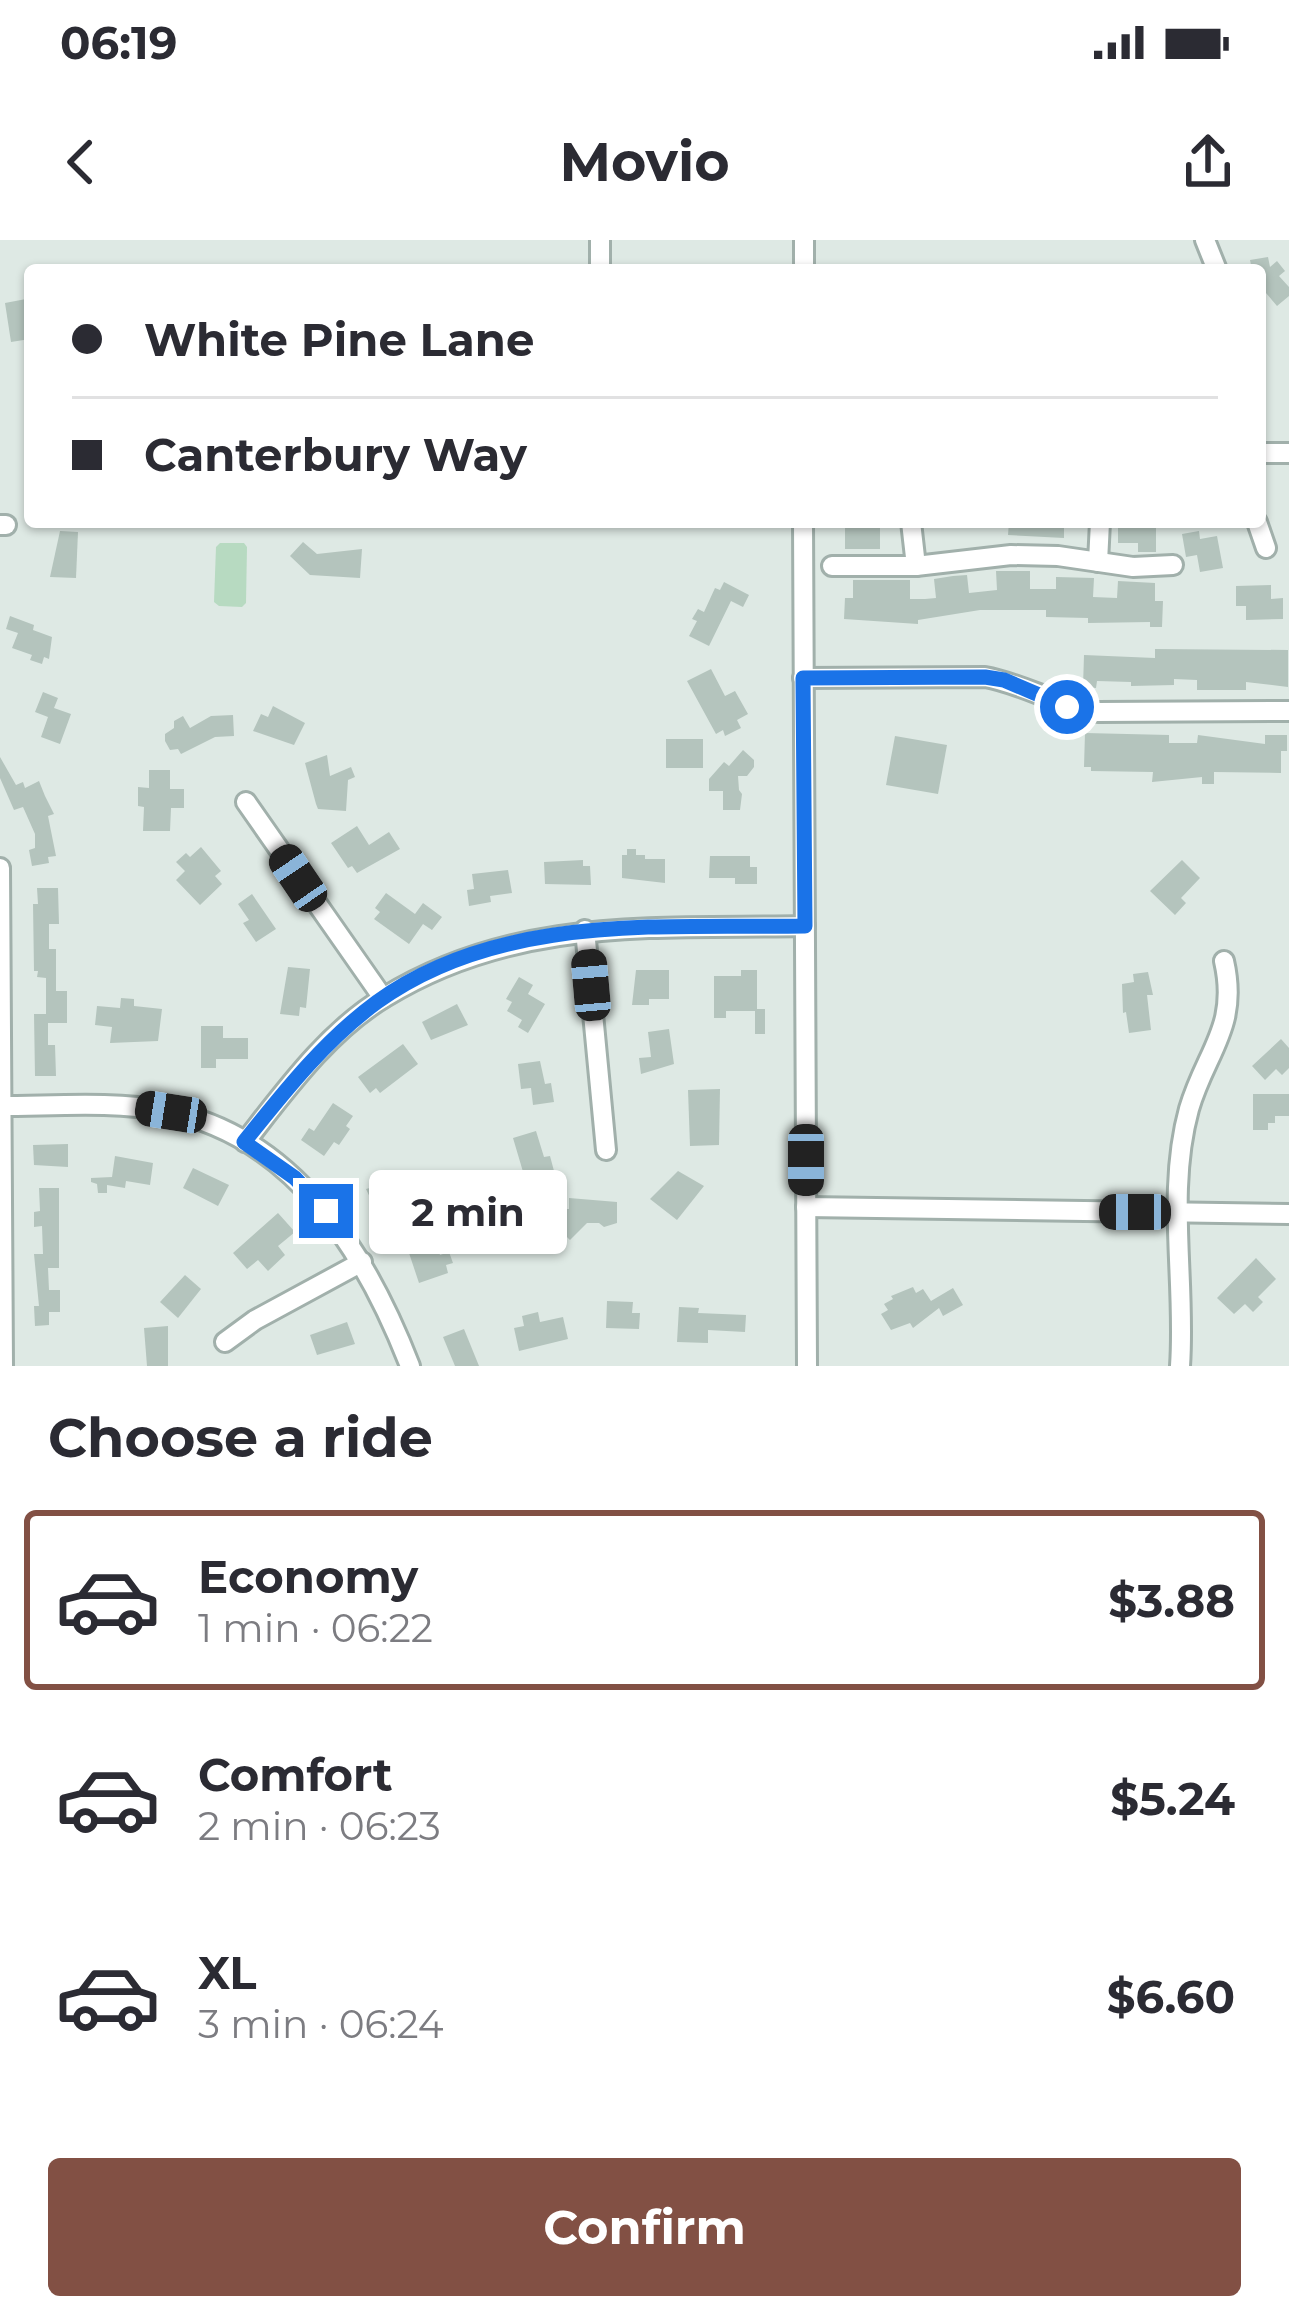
<!DOCTYPE html>
<html lang="en">
<head>
<meta charset="utf-8">
<style>
	:root { --surface:#fff; --page:#f7f7f7; --text:#2b2b33; --muted:#7c7c81; --line:#e1e1e2; --accent:#825044 }
	body { margin:0; font-family:Montserrat,sans-serif; background:var(--page); color:var(--text); height:100vh; display:flex; flex-direction:column; font-size:45px; white-space:nowrap }
	* { box-sizing:border-box; margin:0 }
	p { font-size:39px; color:var(--muted) }
	.icon { flex:none; width:66px; height:66px; fill:none; stroke:currentColor; stroke-width:2; stroke-linecap:round; stroke-linejoin:round }
	.map { position:relative; height:1126px; overflow:hidden }
	.drawer { display:flex; flex-direction:column; background:var(--surface); flex:1 }
	.drawer>* { flex:none }
	.banner { position:absolute; left:24px; top:24px; width:1242px; height:264px; border-radius:12px; box-shadow:0 3px 9px #0004; display:grid; align-content:center; height:264px; padding:0 48px; background:var(--surface) }
	.end { position:absolute; width:54px; height:54px; margin:-27px; border:15px solid #1a73e8; background:#fff; box-shadow:0 0 0 6px #fff }
	.from { border-radius:50% }
	.bubble { position:absolute; height:84px; border-radius:12px; background:var(--surface); box-shadow:0 3px 9px #0004; font-size:39px; font-weight:700; line-height:84px; text-align:center }
	.car { position:absolute; width:36px; height:72px; margin:-36px -18px; border-radius:15px; box-shadow:0 0 9px 3px #0007; background:linear-gradient(#222 24%,#8ab4d8 0 40%,#222 0 76%,#8ab4d8 0 86%,#222 0) }
	.banner b { display:flex; align-items:center; gap:42px; height:114px; font-size:45px }
	.banner b+b { border-top:3px solid var(--line) }
	.banner i { width:30px; height:30px; background:var(--text) }
	ul { padding:0; list-style:none }
	li { display:flex; align-items:center; gap:36px; height:180px; margin:0 24px 18px; padding:0 24px; border:6px solid transparent; border-radius:12px }
	li div { flex:1 }
	li b { display:block; font-size:45px }
	li em { font-style:normal; font-weight:700 }
	li.current { border-color:var(--accent) }
	li>.icon { width:108px; height:108px; stroke-width:1.5 }
	h2 { padding:0 48px; font-size:54px; line-height:144px }
	.button { display:flex; gap:24px; margin-top:auto; padding:24px 48px }
	.button a { flex:1; height:138px; border-radius:12px; background:var(--accent); color:#fff; font-size:48px; font-weight:700; line-height:138px; text-align:center }
	.status { display:flex; justify-content:space-between; align-items:center; height:84px; padding:0 60px; background:var(--surface); direction:ltr }
	.status svg { height:33px; fill:currentColor }
	header { display:flex; justify-content:space-between; align-items:center; height:156px; padding:0 48px; background:var(--surface); font-size:54px; font-weight:700 }
	.map>svg:first-child { display:block }
	.green { fill:#b7dac1 }
	.building { fill:#b4c4bd }
	.lines { fill:none; stroke-linecap:round; stroke-linejoin:round }
	.minor-casing { stroke:#a1b0ab; stroke-width:24 }
	.minor { stroke:#fff; stroke-width:18 }
	.route { stroke:#1a73e8; stroke-width:15 }
</style>
</head>
<body>
<div class="status"><b>06:19</b><svg viewBox="0 0 49 12"><path d="M0 12V9h3v3zM5 12V6h3v6zM10 12V3h3v9zM15 12V0h3v12zM26 1h20v11H26zM47 4h2v5h-2z"/></svg></div>
<header><svg class="icon" aria-label="back" viewBox="0 0 24 24"><path d="M15 5l-7 7 7 7"/></svg>Movio<svg class="icon" aria-label="share" viewBox="0 0 24 24"><path d="M12 15V3M7 8l5-5 5 5M5 13v7h14v-7"/></svg></header>
<div class="map">
<svg width="1289" height="1126" viewBox="0 0 1289 1126">
	<rect width="100%" height="100%" fill="#dee9e4"/>
	<polygon class="green" points="220,303 244,303 247,307 246,363 242,367 219,366 214,362 216,307"/>
	<g class="building">
		<polygon points="1268,17 1270,27 1277,21 1285,31 1279,36 1289,47 1289,56 1277,66 1260,46 1260,30 1252,30 1250,20"/>
		<polygon points="26,59 30,99 11,102 5,63"/>
		<rect x="845" y="282" width="35" height="27"/>
		<polygon points="1009,282 1064,282 1064,298 1008,295"/>
		<polygon points="1118,282 1156,282 1156,312 1138,312 1138,303 1118,303"/>
		<polygon points="60,291 78,292 76,338 50,337"/>
		<polygon points="1199,291 1200,299 1217,296 1223,328 1200,332 1197,315 1186,317 1182,294"/>
		<polygon points="303,302 317,314 362,309 360,338 310,335 290,316"/>
		<polygon points="996,331 1030,331 1030,349 1056,349 1056,337 1094,338 1093,357 1117,358 1118,341 1155,343 1155,361 1163,361 1162,387 1150,387 1150,382 1088,383 1088,378 1046,377 1046,370 980,370 918,380 918,384 844,379 845,358 853,358 853,340 910,340 910,359 925,359 936,358 934,339 953,336 967,335 969,353 997,350"/>
		<polygon points="724,342 749,355 743,367 731,361 709,406 689,396 697,381 692,379 698,369 704,372 715,348 720,350"/>
		<polygon points="1271,345 1271,359 1283,358 1283,379 1246,380 1246,366 1236,366 1236,346"/>
		<polygon points="10,376 34,385 33,390 52,397 49,419 44,417 42,424 30,420 32,415 12,408 18,393 6,389"/>
		<polygon points="1155,409 1288,410 1288,447 1246,442 1246,450 1197,450 1197,440 1174,439 1174,445 1131,446 1131,442 1097,441 1096,448 1083,447 1084,415 1155,418"/>
		<polygon points="711,429 725,456 735,451 748,474 737,480 741,488 725,496 723,490 716,494 687,441"/>
		<polygon points="43,452 58,458 54,468 71,474 60,504 41,497 48,477 35,472"/>
		<polygon points="273,466 305,483 294,505 253,491 261,474 268,477"/>
		<polygon points="233,475 234,496 215,497 181,514 178,509 170,510 165,501 165,494 174,488 174,481 183,476 190,488 211,476"/>
		<polygon points="1085,493 1169,495 1169,503 1197,503 1198,495 1265,504 1265,495 1287,495 1287,511 1281,511 1281,533 1214,532 1214,544 1202,544 1202,537 1152,542 1153,532 1091,531 1091,527 1084,527"/>
		<polygon points="895,496 947,505 938,554 886,545"/>
		<rect x="666" y="499" width="37" height="29"/>
		<polygon points="743,510 754,520 754,527 747,536 738,536 739,550 742,554 740,570 723,570 723,551 709,551 709,539 724,522 729,526"/>
		<polygon points="327,515 330,536 351,527 355,537 348,540 346,571 318,569 316,564 305,523"/>
		<polygon points="0,517 16,545 23,542 25,548 39,541 45,556 54,574 48,576 56,616 48,617 49,623 32,626 29,610 35,608 35,594 23,567 14,570 0,538"/>
		<polygon points="149,530 170,530 170,549 184,549 184,568 171,568 170,591 143,591 144,567 138,566 138,547 149,548"/>
		<polygon points="357,586 369,605 389,592 400,609 357,633 352,626 348,628 331,603"/>
		<polygon points="201,607 221,631 215,636 222,644 200,665 176,640 185,631 176,622 186,613 190,617"/>
		<polygon points="627,609 636,609 636,615 645,615 645,619 665,619 665,643 622,638 622,615 627,615"/>
		<polygon points="710,616 750,616 750,627 757,627 757,644 735,644 735,638 709,638"/>
		<polygon points="583,620 583,626 590,626 591,645 545,644 544,622"/>
		<polygon points="1182,620 1200,638 1181,658 1186,663 1175,675 1150,651"/>
		<polygon points="508,630 512,653 490,656 491,662 469,666 467,650 474,649 472,634"/>
		<polygon points="37,648 58,648 59,684 49,684 49,709 56,709 56,751 67,751 67,783 48,783 48,805 55,805 56,836 35,836 34,774 46,774 46,738 37,737 38,731 34,731 33,664 38,664"/>
		<polygon points="386,653 415,674 423,663 442,677 432,690 423,684 409,704 374,679 380,672 375,668"/>
		<polygon points="252,654 276,689 256,702 243,683 249,680 238,664"/>
		<polygon points="288,727 310,729 306,768 300,767 299,776 280,774"/>
		<polygon points="636,730 669,730 669,759 649,759 649,765 632,765"/>
		<polygon points="741,730 757,730 757,769 765,769 765,794 755,794 755,771 726,771 726,778 714,778 714,736 741,736"/>
		<polygon points="1148,732 1153,755 1147,755 1151,790 1129,793 1126,772 1123,773 1122,744 1134,742 1133,734"/>
		<polygon points="519,737 533,745 528,754 545,764 528,793 518,787 522,780 507,771 512,762 506,759"/>
		<polygon points="121,758 134,759 134,766 162,769 158,801 110,803 112,787 95,785 97,766 120,768"/>
		<polygon points="457,764 468,785 431,800 422,782"/>
		<polygon points="201,786 223,786 223,798 248,798 248,819 216,819 216,828 201,828"/>
		<polygon points="669,789 674,824 641,834 639,818 651,817 648,792"/>
		<polygon points="1281,799 1289,808 1289,828 1282,835 1276,829 1265,840 1252,826"/>
		<polygon points="403,804 418,824 380,853 376,848 370,853 358,837"/>
		<polygon points="540,821 545,844 551,843 554,862 533,865 531,848 521,849 518,824"/>
		<polygon points="720,849 719,905 690,906 688,850"/>
		<polygon points="1253,854 1289,854 1289,876 1275,876 1275,883 1268,883 1268,890 1253,890"/>
		<polygon points="333,863 353,876 346,886 350,889 339,905 334,902 324,916 301,900 309,888 314,891"/>
		<polygon points="536,891 544,917 550,916 554,931 542,934 545,947 529,952 513,898"/>
		<polygon points="68,904 68,927 34,925 33,905"/>
		<polygon points="115,916 153,923 150,945 126,941 125,948 107,945 107,953 98,953 97,944 91,942 91,938 112,937"/>
		<polygon points="193,928 229,945 218,966 183,948"/>
		<polygon points="678,931 704,946 677,980 650,959"/>
		<polygon points="395,941 411,972 391,982 382,962 374,966 366,949"/>
		<polygon points="39,948 59,948 59,1028 48,1028 49,1050 60,1050 60,1072 49,1072 49,1085 35,1086 34,1066 39,1066 34,1014 43,1014 42,986 34,987 34,972 40,971"/>
		<polygon points="569,958 617,962 617,983 604,987 599,983 587,983 570,1000 563,993 558,998 546,985 562,969 569,969"/>
		<polygon points="278,973 295,992 278,1006 285,1015 268,1031 258,1020 247,1029 233,1013"/>
		<polygon points="433,995 440,1015 449,1012 453,1023 446,1025 448,1033 419,1043 406,1004"/>
		<polygon points="1256,1018 1276,1039 1258,1057 1263,1062 1253,1072 1245,1064 1234,1074 1217,1058"/>
		<polygon points="185,1035 201,1049 178,1078 160,1062"/>
		<polygon points="913,1047 916,1053 923,1049 931,1061 953,1048 963,1065 943,1076 939,1068 913,1088 910,1083 891,1090 881,1074 888,1070 884,1064 893,1059 891,1056"/>
		<polygon points="607,1061 633,1062 632,1073 640,1073 639,1089 606,1088"/>
		<polygon points="679,1067 699,1068 698,1073 746,1075 745,1092 708,1090 708,1103 677,1102"/>
		<polygon points="538,1072 540,1082 563,1077 568,1099 519,1111 514,1088 524,1086 522,1076"/>
		<polygon points="347,1082 355,1104 317,1115 310,1095"/>
		<polygon points="168,1086 168,1126 147,1126 144,1088"/>
		<polygon points="464,1089 479,1126 455,1126 443,1097"/>
	</g>
	<g class="lines">
		<g class="minor-casing">
			<g id="minor">
				<polyline points="1205,0 1217,30"/>
				<polyline points="600,30 600,0"/>
				<polyline points="804,30 804,0"/>
				<polyline points="1260,213 1289,213"/>
				<polyline points="803,282 807,1126"/>
				<polyline points="911,282 916,326"/>
				<polyline points="1257,282 1266,308"/>
				<polyline points="0,285 6,285"/>
				<polyline points="1098,322 1100,282"/>
				<polyline points="832,326 916,326 1011,315 1058,316 1133,327 1173,325"/>
				<path d="M 803,438 L 985,437 C 1024,444 1058,466 1098,472 L 1289,471"/>
				<polyline points="246,562 383,758"/>
				<polyline points="0,628 3,1126"/>
				<polyline points="585,690 606,910"/>
				<path d="M 0,866 C 54,866 113,861 166,871 C 295,896 366,1013 410,1126"/>
				<path d="M 245,902 C 285,851 328,791 385,757 C 517,676 657,689 805,686"/>
				<polyline points="806,967 1289,974"/>
				<polyline points="225,1102 255,1080 362,1022"/>
				<path d="M 1180,1126 C 1186,1042 1166,952 1189,869 C 1206,811 1239,787 1224,721"/>
			</g>
		</g>
		<use href="#minor" class="minor"/>
	</g>
	<g class="lines">
		<path class="route" d="M 326,971 L 295,938 L 244,902 C 284,852 325,800 377,762 C 500,673 662,688 805,686 L 803,438 L 985,437 L 1004,440 L 1067,467"/>
	</g>
</svg>
<i class="end from" style="left:1067px;top:467px"></i>
<i class="end" style="left:326px;top:971px"></i>
<div class="bubble" style="left:369px;top:930px;width:198px">2 min</div>
<i class="car" style="left:298px;top:638px;rotate:326deg"></i>
<i class="car" style="left:591px;top:745px;rotate:355deg"></i>
<i class="car" style="left:171px;top:872px;rotate:279deg"></i>
<i class="car" style="left:806px;top:920px;rotate:180deg"></i>
<i class="car" style="left:1135px;top:972px;rotate:270deg"></i>
<div class="banner">
<b><i class="from"></i>White Pine Lane</b>
<b><i></i>Canterbury Way</b>
</div>
</div>
<section class="drawer">
<h2>Choose a ride</h2>
<ul>
<li class="current"><svg class="icon" aria-label="car" viewBox="0 0 24 24"><path d="M5 17H2v-5l4-1 3-4h7l3 4 3 1v5h-3M9 17h6M6 11h13"/><circle cx="7" cy="17" r="2"/><circle cx="17" cy="17" r="2"/></svg><div><b>Economy</b><p>1 min · 06:22</p></div><em>$3.88</em></li>
<li><svg class="icon" aria-label="car" viewBox="0 0 24 24"><path d="M5 17H2v-5l4-1 3-4h7l3 4 3 1v5h-3M9 17h6M6 11h13"/><circle cx="7" cy="17" r="2"/><circle cx="17" cy="17" r="2"/></svg><div><b>Comfort</b><p>2 min · 06:23</p></div><em>$5.24</em></li>
<li><svg class="icon" aria-label="car" viewBox="0 0 24 24"><path d="M5 17H2v-5l4-1 3-4h7l3 4 3 1v5h-3M9 17h6M6 11h13"/><circle cx="7" cy="17" r="2"/><circle cx="17" cy="17" r="2"/></svg><div><b>XL</b><p>3 min · 06:24</p></div><em>$6.60</em></li>
</ul>
<div class="button"><a>Confirm</a></div>
</section>
</body>
</html>
